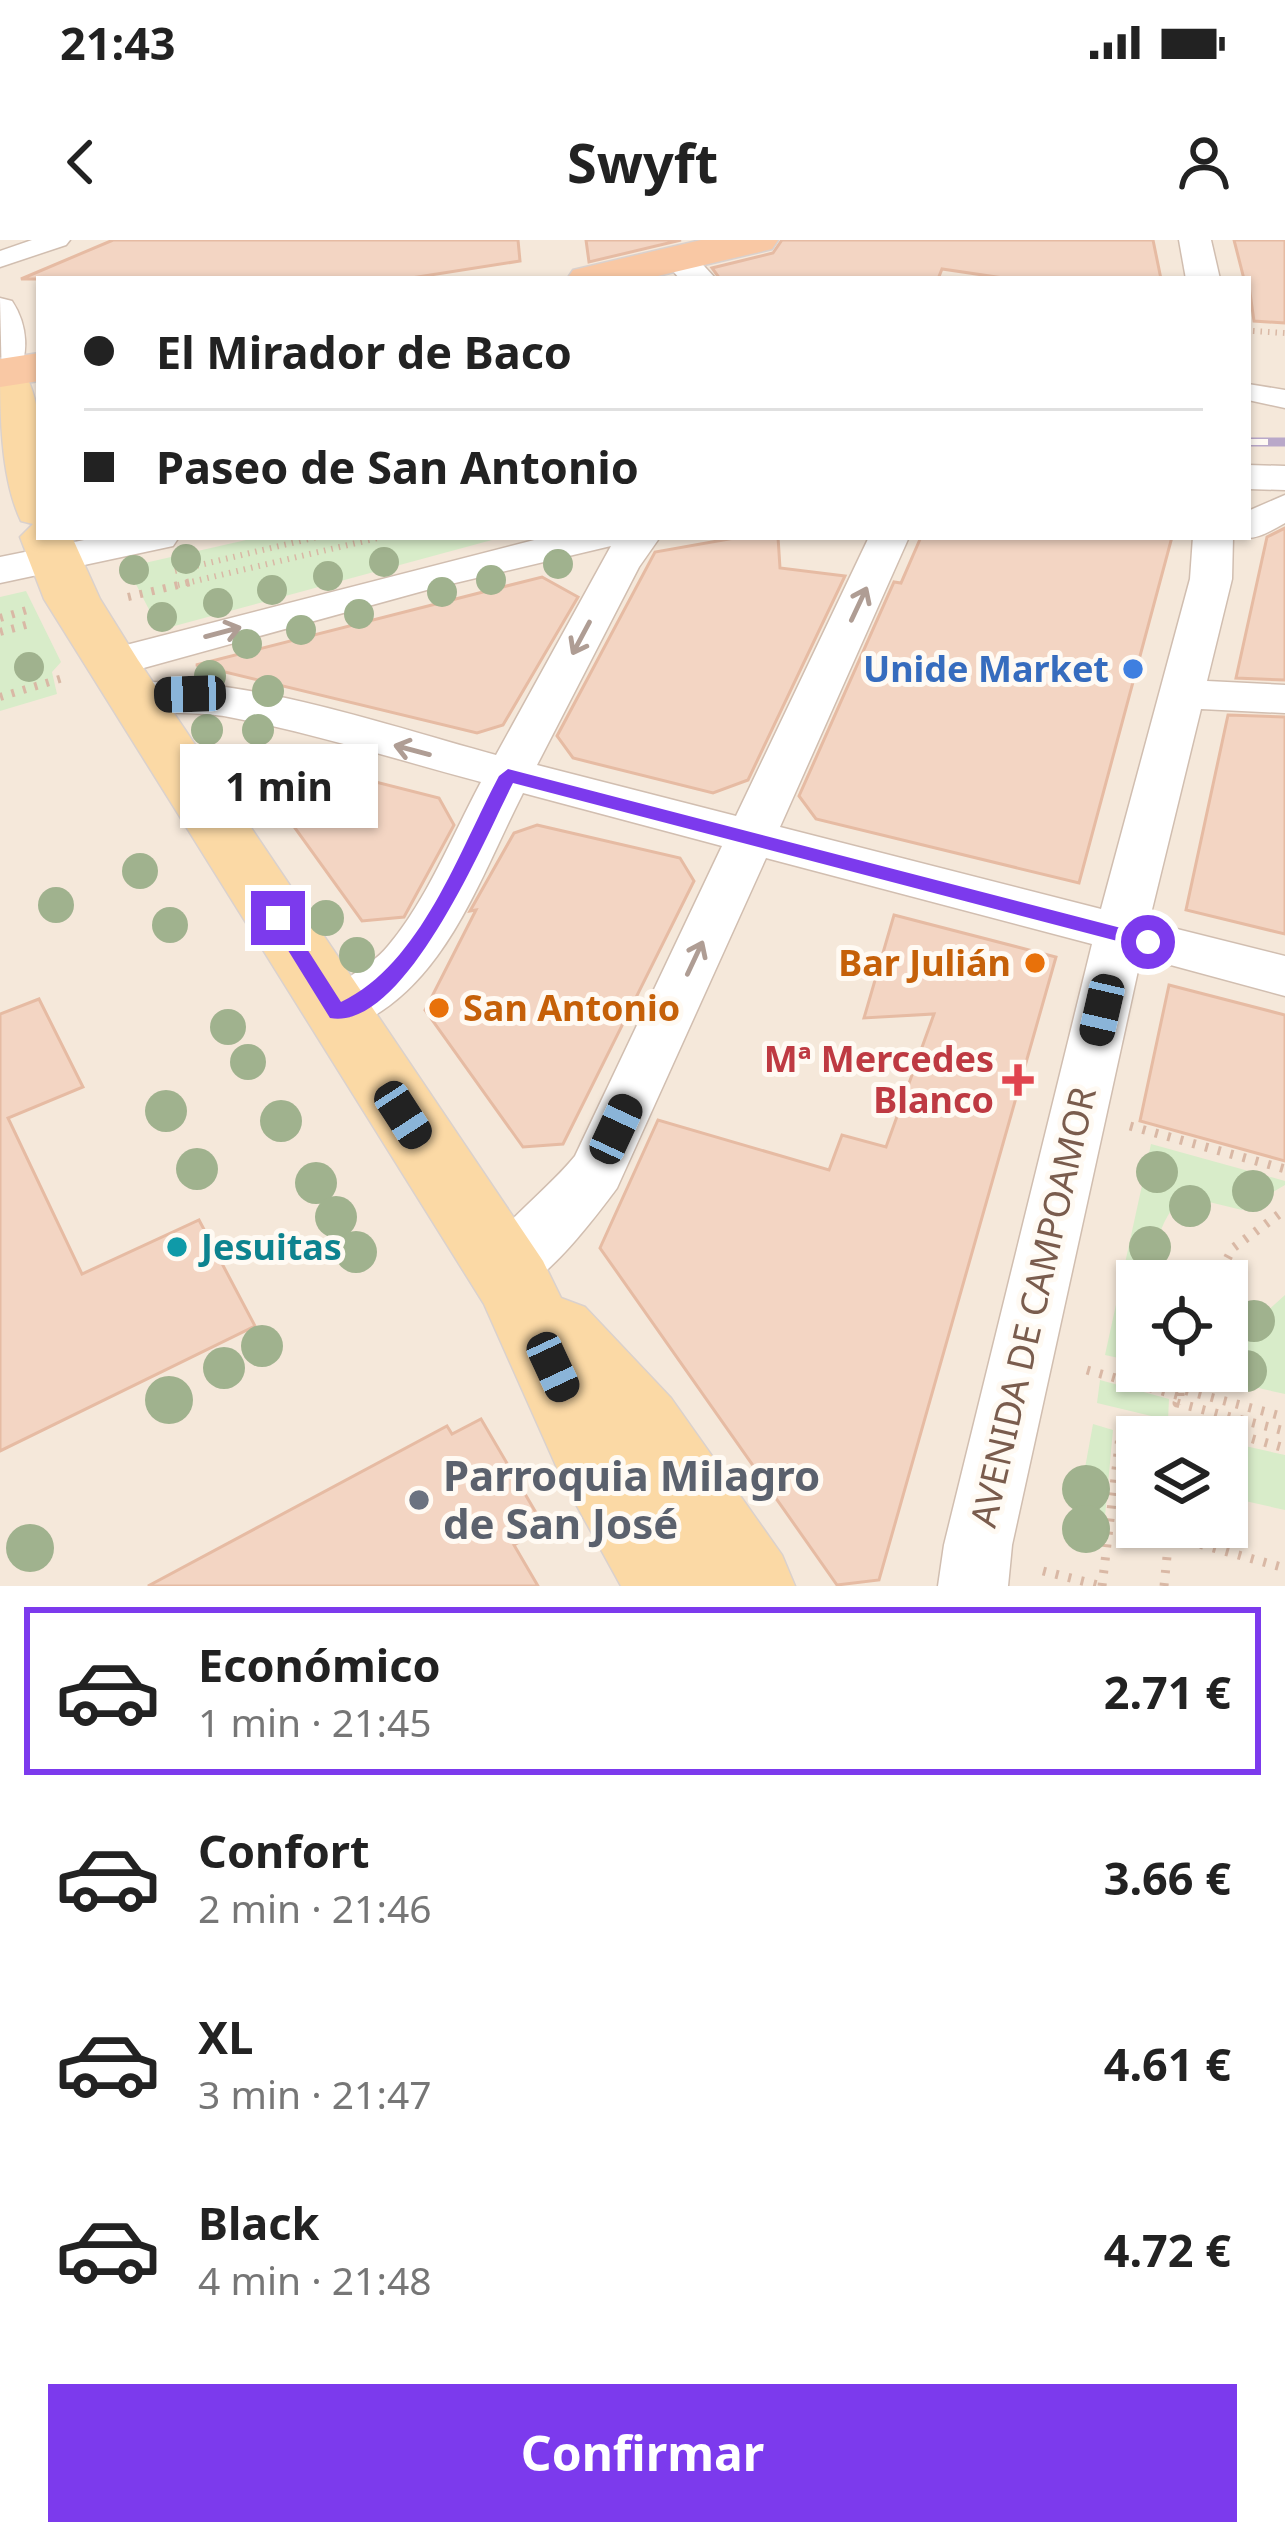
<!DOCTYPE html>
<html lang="es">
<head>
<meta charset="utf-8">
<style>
	:root { --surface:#fff; --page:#f2f2f2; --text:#222; --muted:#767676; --line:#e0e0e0; --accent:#7c3aed }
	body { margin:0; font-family:"Noto Sans",sans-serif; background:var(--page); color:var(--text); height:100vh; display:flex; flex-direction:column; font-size:45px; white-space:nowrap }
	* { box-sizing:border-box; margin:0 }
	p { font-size:39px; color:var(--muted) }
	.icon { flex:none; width:66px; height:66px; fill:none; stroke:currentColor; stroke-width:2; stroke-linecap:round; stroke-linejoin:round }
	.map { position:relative; height:1346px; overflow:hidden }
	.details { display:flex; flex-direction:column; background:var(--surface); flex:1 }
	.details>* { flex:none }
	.guide { position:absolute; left:36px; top:36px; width:1215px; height:264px; border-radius:0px; box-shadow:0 3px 9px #0004; display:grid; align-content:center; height:264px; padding:0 48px; background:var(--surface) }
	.controls { position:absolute; left:1116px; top:1020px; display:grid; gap:24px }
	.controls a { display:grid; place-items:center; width:132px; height:132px; border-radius:0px; background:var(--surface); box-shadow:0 3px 9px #0004; font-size:60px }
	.end { position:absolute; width:54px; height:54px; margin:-27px; border:15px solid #7c3aed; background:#fff; box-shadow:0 0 0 6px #fff }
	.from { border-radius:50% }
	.bubble { position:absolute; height:84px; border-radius:0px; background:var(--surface); box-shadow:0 3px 9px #0004; font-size:39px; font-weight:700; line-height:84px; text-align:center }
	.car { position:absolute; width:36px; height:72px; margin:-36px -18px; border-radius:15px; box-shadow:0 0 9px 3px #0007; background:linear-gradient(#222 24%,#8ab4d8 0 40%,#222 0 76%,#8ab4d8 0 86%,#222 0) }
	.guide b { display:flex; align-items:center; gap:42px; height:114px; font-size:45px }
	.guide b+b { border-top:3px solid var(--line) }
	.guide i { width:30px; height:30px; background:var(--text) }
	ul { padding:21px 0 0; list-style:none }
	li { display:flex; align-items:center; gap:36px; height:168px; margin:0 24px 18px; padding:0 24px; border:6px solid transparent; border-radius:0px }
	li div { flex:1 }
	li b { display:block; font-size:45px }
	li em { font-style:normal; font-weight:700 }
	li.selected { border-color:var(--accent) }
	li>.icon { width:108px; height:108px; stroke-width:1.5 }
	.action { display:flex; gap:24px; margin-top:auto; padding:24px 48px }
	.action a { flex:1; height:138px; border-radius:0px; background:var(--accent); color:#fff; font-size:48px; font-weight:700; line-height:138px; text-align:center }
	.status { display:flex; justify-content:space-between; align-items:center; height:84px; padding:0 60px; background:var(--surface); direction:ltr }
	.status svg { height:33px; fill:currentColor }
	header { display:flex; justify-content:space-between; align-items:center; height:156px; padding:0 48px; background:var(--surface); font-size:54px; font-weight:700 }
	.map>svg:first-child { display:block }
	.residential { fill:#f5e8da; fill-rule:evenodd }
	.green { fill:#d8ecc9 }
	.building { fill:#f3d5c3; stroke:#e6bba3; stroke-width:3 }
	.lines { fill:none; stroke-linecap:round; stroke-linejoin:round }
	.pedestrian-casing { stroke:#d1beb0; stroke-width:3 }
	.minor-casing { stroke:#d1beb0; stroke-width:3 }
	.primary-casing { stroke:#dad1cd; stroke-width:3 }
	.trunk-casing { stroke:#dad1cd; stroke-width:3 }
	.path-far2 { stroke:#d9b8a5; stroke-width:6; stroke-dasharray:1.5 6; stroke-linecap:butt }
	.path-far1 { stroke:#d9b8a5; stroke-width:8; stroke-dasharray:3 9; stroke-linecap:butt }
	.path { stroke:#d9b8a5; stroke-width:9; stroke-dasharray:3 10; stroke-linecap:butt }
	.pedestrian { fill:#fff; fill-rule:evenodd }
	.minor { fill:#fff; fill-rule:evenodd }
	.primary { fill:#fbd9a5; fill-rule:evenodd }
	.trunk { fill:#f9c8a4; fill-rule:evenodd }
	.rail-casing { stroke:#b9a8c9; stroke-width:9 }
	.rail { stroke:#fffaf3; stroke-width:6; stroke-dasharray:20; stroke-linecap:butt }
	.tree { fill:#a0b28e }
	.oneway { stroke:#af9d94 }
	.route { fill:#7c3aed }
	.shop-dot { fill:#3f7fe0; stroke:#fffaf3; stroke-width:4.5 }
	.food-dot { fill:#e8710a; stroke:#fffaf3; stroke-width:4.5 }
	.health-dot { fill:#e0444e; stroke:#fffaf3; stroke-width:4.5 }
	.culture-dot { fill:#0f9aa8; stroke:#fffaf3; stroke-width:4.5 }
	.worship-dot { fill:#6b7280; stroke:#fffaf3; stroke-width:4.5 }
	.labels { text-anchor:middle; stroke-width:10; stroke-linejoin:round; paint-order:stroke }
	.shop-label { font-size:36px; font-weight:bold; fill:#366cbe; stroke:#fffaf3; text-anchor:end }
	.food-label { font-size:36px; font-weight:bold; fill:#c56008; stroke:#fffaf3; text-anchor:end }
	.health-label { font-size:36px; font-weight:bold; fill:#be3a42; stroke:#fffaf3; text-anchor:end }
	.culture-label { font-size:36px; font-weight:bold; fill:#0d838f; stroke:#fffaf3; text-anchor:start }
	.street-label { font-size:36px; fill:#7a5c4d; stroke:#fffaf3 }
	.near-worship-label { font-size:42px; font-weight:bold; fill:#5b616d; stroke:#fffaf3; text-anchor:start }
</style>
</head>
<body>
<div class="status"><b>21:43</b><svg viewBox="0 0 49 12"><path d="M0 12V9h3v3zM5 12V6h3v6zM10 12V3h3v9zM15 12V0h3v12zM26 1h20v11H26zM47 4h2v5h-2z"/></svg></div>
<header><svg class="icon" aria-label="back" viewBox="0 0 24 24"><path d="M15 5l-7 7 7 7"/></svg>Swyft<svg class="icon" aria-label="person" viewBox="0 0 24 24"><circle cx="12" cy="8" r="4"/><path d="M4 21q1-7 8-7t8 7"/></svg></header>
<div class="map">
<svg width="1285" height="1346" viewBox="0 0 1285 1346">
	<rect width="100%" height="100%" fill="#fdf6ec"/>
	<path class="residential" d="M 0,0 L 1285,0 L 1285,1346 L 0,1346 ZM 39,39 L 1248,39 L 1248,297 L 39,297 ZM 1137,1041 L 1227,1041 L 1227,1131 L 1137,1131 ZM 1137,1197 L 1227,1197 L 1227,1287 L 1137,1287 Z"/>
	<g class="green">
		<polygon points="259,297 503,297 167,388 156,383 127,327"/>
		<polygon points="26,351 61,422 52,432 57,454 0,471 0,357"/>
		<path d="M 1151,904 L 1285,941 L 1285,945 L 1242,970 L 1205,961 L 1175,965 C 1158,988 1150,1013 1164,1041 L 1137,1041 L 1137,1122 L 1105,1115 Z"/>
		<polygon points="1285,1055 1285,1154 1213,1138 1213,1131 1227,1131 1227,1077 1265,1073"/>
		<polygon points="1100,1140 1169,1159 1168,1180 1097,1163"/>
		<polygon points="1093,1184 1113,1190 1103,1298 1084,1310 1072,1299"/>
		<polygon points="1227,1202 1285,1215 1285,1270 1227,1257"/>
	</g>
	<g class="building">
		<polygon points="113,0 518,0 520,21 405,39 21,39"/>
		<polygon points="586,0 681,0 589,22"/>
		<polygon points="782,0 1153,0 1161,39 1010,39 942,29 938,39 720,39 712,28 773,13"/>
		<polygon points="1234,0 1285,0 1285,83 1254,81 1248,39 1244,39"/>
		<polygon points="1285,288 1285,440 1236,438 1267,297"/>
		<polygon points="740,297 778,297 780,328 845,336 748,540 713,553 573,518 557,496 655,312"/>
		<polygon points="921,297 1172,297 1079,643 816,579 799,556 894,342 901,343"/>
		<polygon points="542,337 578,357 503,485 477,493 196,425"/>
		<polygon points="1228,475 1285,477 1285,694 1186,670"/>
		<polygon points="281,518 439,558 454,585 404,677 362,681 256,534"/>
		<polygon points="537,585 680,618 694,641 563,904 523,907 425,770 476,670 470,671 514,593"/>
		<polygon points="894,675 1056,717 879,1340 837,1345 600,1008 658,880 829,930 842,895 886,907 934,774 864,778"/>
		<polygon points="1169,745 1285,775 1285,921 1140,881"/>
		<polygon points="39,759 83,847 8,878 82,1034 199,980 255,1086 0,1211 0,774"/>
		<polygon points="481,1179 545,1288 514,1305 538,1346 148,1346 447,1186 452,1194"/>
	</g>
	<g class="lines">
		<g class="pedestrian-casing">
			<g id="pedestrian">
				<polygon points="32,0 70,0 66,5 0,27 0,11"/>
				<polygon points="1248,144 1285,150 1285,168 1248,160"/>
			</g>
		</g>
		<g class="minor-casing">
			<g id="minor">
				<polygon points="1179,0 1211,0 1220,39 1186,39"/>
				<polygon points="681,11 693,14 716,39 680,39 664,21"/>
				<path d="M 0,58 L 12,61 C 28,85 30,116 15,141 L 2,144 Z"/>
				<polygon points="1248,225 1285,226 1285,250 1248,249"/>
				<path d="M 1285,255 L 1285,283 C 1270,291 1256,301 1239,297 L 1248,297 L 1248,271 Z"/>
				<polygon points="99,297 179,297 173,306 0,343 0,317"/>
				<path d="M 546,297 L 660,297 L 639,327 L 537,525 L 736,576 L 869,297 L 909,297 L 780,587 L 1101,669 L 1190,339 L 1193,297 L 1233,297 L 1232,339 L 1207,441 L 1285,445 L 1285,473 L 1201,469 L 1149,682 L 1285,716 L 1285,756 L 1141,717 L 1012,1305 L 1008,1346 L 938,1346 L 944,1305 L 1092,704 L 766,618 L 617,948 C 596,976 545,1045 510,1053 C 500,1055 492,1051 483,1047 L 474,1029 C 493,989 545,953 575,916 L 722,606 L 523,553 C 478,641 441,760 338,792 L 319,786 L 311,772 C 326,744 367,732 388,706 C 427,660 452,596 481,542 C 398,520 314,493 229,477 C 193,470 154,476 119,467 L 112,457 L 119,447 C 209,423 401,490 496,515 L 611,306 L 434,348 L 111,437 L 95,433 L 89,423 L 95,413 Z"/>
			</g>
		</g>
		<g class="primary-casing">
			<path id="primary" d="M 0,119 L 19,123 C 51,170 39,243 39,297 L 72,297 L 100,359 L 138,420 L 543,1021 L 561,1058 L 585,1067 L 671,1158 L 782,1315 L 795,1346 L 621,1346 L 561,1237 L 484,1064 L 44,359 L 20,297 L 33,284 L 21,281 C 0,237 0,170 0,119 Z"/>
		</g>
		<g class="trunk-casing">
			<g id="trunk">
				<polygon points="701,0 778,0 772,9 645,39 567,39 573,30"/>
				<polygon points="39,113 39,141 0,147 0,119"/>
			</g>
		</g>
		<g class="path-far2">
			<polyline points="1253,91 1285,93"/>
			<polyline points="175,331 317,297"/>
			<polyline points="178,345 382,297"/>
		</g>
		<g class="path-far1">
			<polyline points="128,357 191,342"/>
			<polyline points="0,378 27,370"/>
			<polyline points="0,392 33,383"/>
			<polyline points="0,457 66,437"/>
		</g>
		<g class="path">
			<polyline points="1130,886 1285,929"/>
			<polyline points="1215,1041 1233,1008 1285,970"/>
			<polyline points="1087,1130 1180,1156 1177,1163 1285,1191"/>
			<polyline points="1180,1149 1189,1131"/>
			<polyline points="1180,1156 1180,1149 1285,1177"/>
			<polyline points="1180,1197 1182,1179 1285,1208"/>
			<polyline points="1138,1287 1285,1328"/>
			<polyline points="1043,1331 1102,1346"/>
			<polyline points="1102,1346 1120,1196 1137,1200"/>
			<polyline points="1164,1346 1170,1287"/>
		</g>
		<use href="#pedestrian" class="pedestrian"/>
		<use href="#minor" class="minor"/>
		<use href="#primary" class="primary"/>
		<use href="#trunk" class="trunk"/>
		<g class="rail-casing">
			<polyline id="rail" points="1248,202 1285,202"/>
		</g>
		<use href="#rail" class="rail"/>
	</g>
	<g class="tree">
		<circle cx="186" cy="319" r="15"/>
		<circle cx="384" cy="322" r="15"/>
		<circle cx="558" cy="324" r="15"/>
		<circle cx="134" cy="330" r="15"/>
		<circle cx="328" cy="336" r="15"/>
		<circle cx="491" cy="340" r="15"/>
		<circle cx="272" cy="350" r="15"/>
		<circle cx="442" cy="352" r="15"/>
		<circle cx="218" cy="363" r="15"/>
		<circle cx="359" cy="374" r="15"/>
		<circle cx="162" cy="377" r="15"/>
		<circle cx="301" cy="390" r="15"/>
		<circle cx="247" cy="404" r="15"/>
		<circle cx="29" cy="427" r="15"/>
		<circle cx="210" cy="436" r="16"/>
		<circle cx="268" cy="451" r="16"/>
		<circle cx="207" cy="490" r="16"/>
		<circle cx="258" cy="490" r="16"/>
		<circle cx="140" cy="631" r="18"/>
		<circle cx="56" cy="665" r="18"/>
		<circle cx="326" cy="678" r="18"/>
		<circle cx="170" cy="685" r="18"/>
		<circle cx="357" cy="715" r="18"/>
		<circle cx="228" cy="787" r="18"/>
		<circle cx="248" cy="822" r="18"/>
		<circle cx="166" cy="871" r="21"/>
		<circle cx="281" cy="881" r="21"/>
		<circle cx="197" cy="929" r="21"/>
		<circle cx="1157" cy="932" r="21"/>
		<circle cx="316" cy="943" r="21"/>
		<circle cx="1253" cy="951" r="21"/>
		<circle cx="1190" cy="966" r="21"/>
		<circle cx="336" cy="977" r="21"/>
		<circle cx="1150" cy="1007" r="21"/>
		<circle cx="356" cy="1012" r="21"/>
		<circle cx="1254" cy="1081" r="21"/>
		<circle cx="262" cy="1106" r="21"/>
		<circle cx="224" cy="1128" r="21"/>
		<circle cx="1246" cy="1131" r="21"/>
		<circle cx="169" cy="1160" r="24"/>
		<circle cx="1086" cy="1249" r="24"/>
		<circle cx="1086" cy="1289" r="24"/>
		<circle cx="30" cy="1308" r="24"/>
	</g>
	<defs><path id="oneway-shaft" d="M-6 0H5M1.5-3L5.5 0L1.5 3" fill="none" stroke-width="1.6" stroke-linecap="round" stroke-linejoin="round" transform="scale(3)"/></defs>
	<g class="oneway">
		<use href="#oneway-shaft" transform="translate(859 364) rotate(-65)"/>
		<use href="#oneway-shaft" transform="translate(223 392) rotate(-15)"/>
		<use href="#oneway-shaft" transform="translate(581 398) rotate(118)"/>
		<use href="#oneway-shaft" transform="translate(412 510) rotate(-165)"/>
		<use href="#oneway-shaft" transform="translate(695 718) rotate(-65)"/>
	</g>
	<path class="route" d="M 508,529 L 1148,695 L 1157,702 L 1148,709 L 513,543 C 485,598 405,792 330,778 L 268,678 L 271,673 L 284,673 L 341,762 C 421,724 459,611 499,536 Z"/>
	<circle class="shop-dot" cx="1133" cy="429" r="12"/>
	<g class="food-dot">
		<circle cx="1035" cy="723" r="12"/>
		<circle cx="439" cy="768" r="12"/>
	</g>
	<path class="health-dot" d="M1012 822h12v12h12v12h-12v12h-12v-12h-12v-12h12z"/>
	<circle class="culture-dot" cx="177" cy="1007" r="12"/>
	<circle class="worship-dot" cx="419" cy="1260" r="12"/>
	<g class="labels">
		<g class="shop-label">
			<text x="1109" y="442">Unide Market</text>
		</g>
		<g class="food-label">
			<text x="1011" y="736">Bar Julián</text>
			<text x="463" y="781" text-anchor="start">San Antonio</text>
		</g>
		<g class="health-label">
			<text x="994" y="832">Mª Mercedes<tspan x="994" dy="41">Blanco</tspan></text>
		</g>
		<g class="culture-label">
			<text x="201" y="1020">Jesuitas</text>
		</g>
		<g class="street-label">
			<text transform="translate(1033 1067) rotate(-77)" y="13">AVENIDA DE CAMPOAMOR</text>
		</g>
		<g class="near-worship-label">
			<text x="443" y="1251">Parroquia Milagro<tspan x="443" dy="48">de San José</tspan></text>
		</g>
	</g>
</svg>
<div class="controls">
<a><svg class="icon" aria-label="locate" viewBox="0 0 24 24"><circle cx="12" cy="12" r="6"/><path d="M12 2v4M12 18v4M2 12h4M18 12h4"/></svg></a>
<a><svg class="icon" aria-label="layers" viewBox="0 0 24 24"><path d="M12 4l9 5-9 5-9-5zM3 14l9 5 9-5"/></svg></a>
</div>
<i class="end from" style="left:1148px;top:702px"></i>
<i class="end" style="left:278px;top:678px"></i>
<div class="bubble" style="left:180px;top:504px;width:198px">1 min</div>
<i class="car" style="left:190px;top:454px;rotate:268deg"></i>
<i class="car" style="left:1102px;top:770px;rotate:193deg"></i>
<i class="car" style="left:403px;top:875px;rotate:147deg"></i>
<i class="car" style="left:616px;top:889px;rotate:25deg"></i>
<i class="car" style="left:553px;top:1127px;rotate:155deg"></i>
<div class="guide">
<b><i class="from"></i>El Mirador de Baco</b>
<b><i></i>Paseo de San Antonio</b>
</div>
</div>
<section class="details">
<ul>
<li class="selected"><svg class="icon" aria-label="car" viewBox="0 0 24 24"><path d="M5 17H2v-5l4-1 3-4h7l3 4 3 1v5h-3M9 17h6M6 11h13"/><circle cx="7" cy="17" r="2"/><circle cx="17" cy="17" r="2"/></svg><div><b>Económico</b><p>1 min · 21:45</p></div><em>2.71 €</em></li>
<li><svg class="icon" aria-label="car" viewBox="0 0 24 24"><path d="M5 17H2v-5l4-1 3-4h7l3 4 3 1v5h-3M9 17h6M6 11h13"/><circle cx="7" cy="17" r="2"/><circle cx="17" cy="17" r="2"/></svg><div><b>Confort</b><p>2 min · 21:46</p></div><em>3.66 €</em></li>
<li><svg class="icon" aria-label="car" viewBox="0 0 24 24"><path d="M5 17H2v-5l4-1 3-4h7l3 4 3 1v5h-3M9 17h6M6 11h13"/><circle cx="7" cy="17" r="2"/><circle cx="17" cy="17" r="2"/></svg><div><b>XL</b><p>3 min · 21:47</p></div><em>4.61 €</em></li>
<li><svg class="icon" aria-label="car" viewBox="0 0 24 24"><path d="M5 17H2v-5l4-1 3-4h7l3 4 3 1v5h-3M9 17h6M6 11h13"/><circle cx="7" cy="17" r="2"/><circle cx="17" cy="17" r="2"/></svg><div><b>Black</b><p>4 min · 21:48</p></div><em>4.72 €</em></li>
</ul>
<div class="action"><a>Confirmar</a></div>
</section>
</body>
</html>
